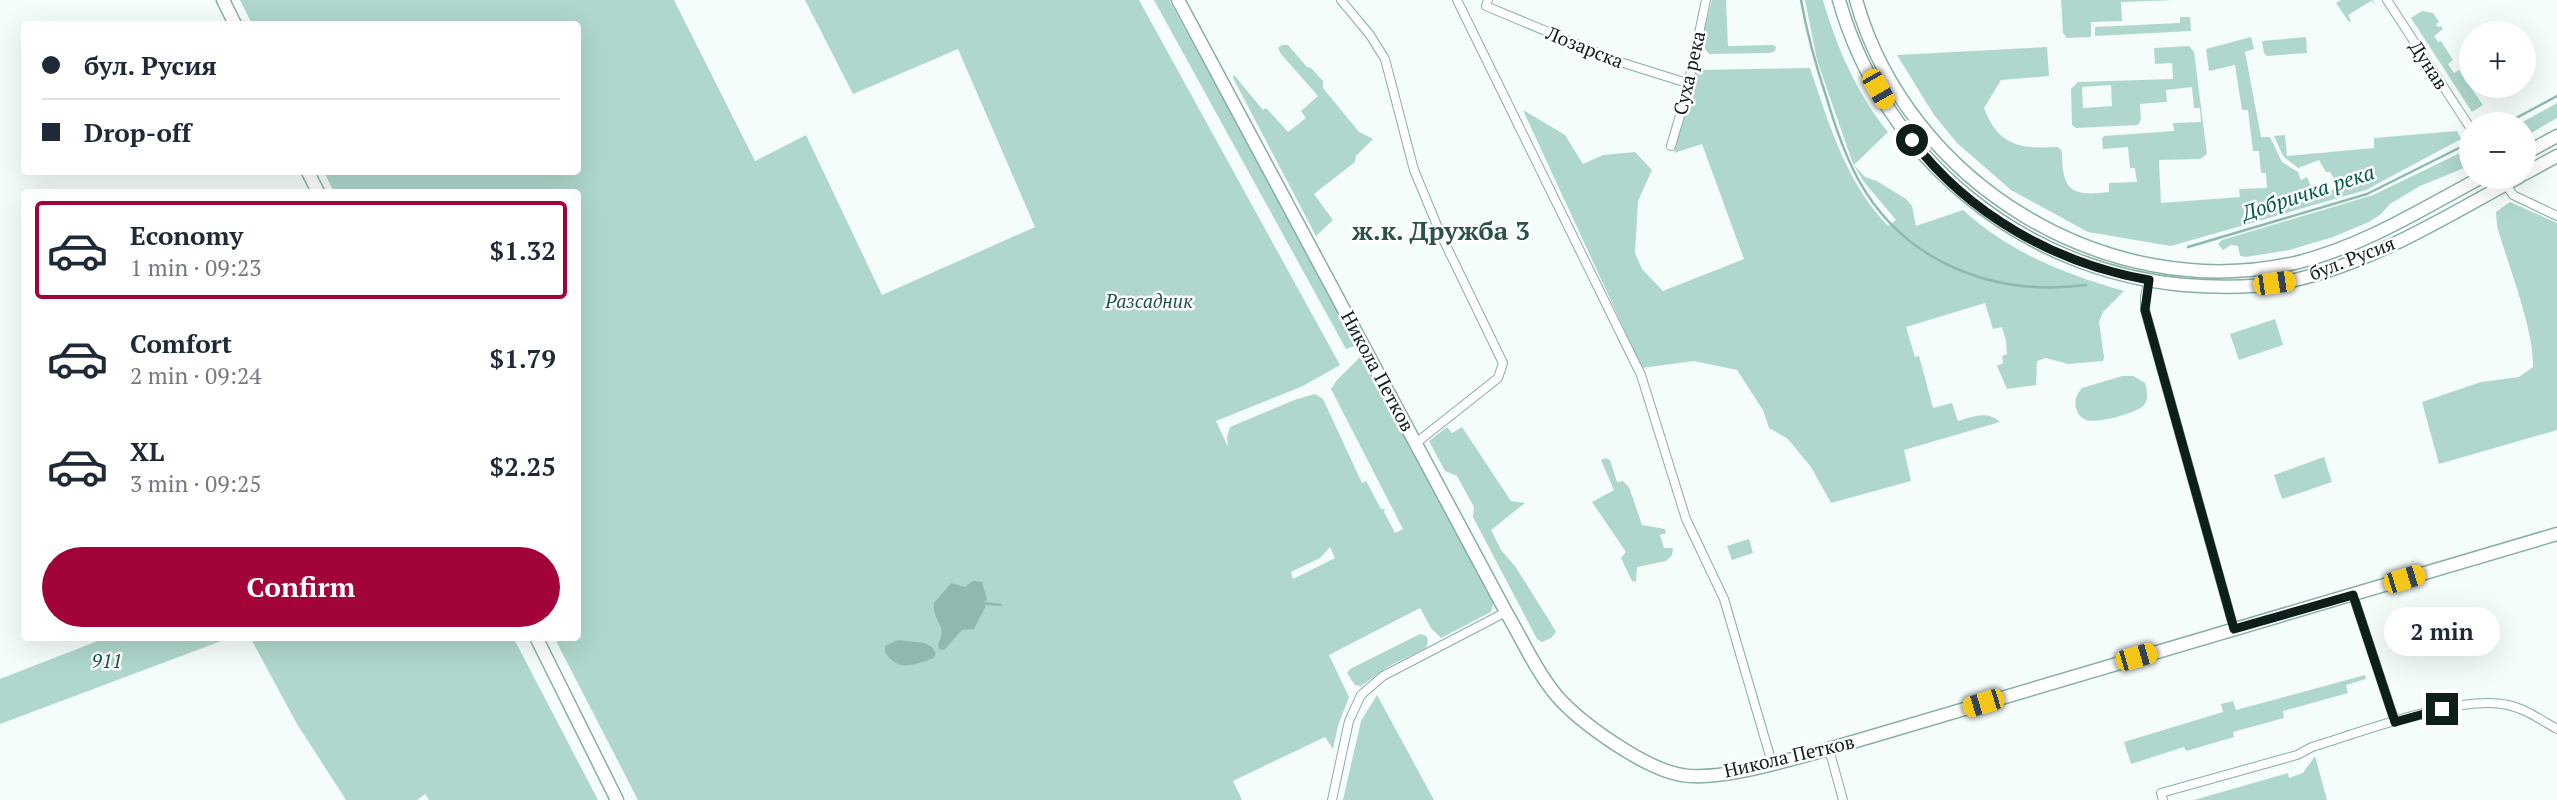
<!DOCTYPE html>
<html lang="en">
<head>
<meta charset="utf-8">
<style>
	:root { --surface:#fff; --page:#f2f2f3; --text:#1f2937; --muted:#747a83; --line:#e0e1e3; --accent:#a20339 }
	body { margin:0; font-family:"PT Serif",serif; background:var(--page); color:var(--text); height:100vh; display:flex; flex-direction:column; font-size:26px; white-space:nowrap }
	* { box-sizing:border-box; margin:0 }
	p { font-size:23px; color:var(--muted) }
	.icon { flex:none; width:38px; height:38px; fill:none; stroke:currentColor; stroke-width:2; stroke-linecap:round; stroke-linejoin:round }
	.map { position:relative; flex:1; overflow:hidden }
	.sheet { position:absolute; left:21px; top:189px; width:560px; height:452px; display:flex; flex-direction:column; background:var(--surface); border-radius:7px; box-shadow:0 7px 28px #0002 }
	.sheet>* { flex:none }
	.guide { position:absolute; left:21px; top:21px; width:560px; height:154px; border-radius:7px; box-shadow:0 7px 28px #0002; display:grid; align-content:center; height:154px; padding:0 21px; background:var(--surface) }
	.tools { position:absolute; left:2459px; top:21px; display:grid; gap:14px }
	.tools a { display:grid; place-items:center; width:77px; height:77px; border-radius:50%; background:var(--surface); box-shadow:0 7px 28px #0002; font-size:35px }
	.end { position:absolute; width:32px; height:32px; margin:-16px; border:9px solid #0e1e1b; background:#fff; box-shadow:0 0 0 4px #fff }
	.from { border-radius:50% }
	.bubble { position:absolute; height:49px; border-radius:24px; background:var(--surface); box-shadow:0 7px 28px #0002; font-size:23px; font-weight:800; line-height:49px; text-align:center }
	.car { position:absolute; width:21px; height:42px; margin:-21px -10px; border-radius:9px; box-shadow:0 0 5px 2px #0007; background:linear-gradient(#f5c518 24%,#345 0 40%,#f5c518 0 76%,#345 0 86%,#f5c518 0) }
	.guide b { display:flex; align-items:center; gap:24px; height:66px; font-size:26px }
	.guide b+b { border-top:2px solid var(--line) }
	.guide i { width:18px; height:18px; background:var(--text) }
	ul { padding:12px 0 0; list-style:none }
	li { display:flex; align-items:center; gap:21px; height:98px; margin:0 14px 10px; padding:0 7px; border:4px solid transparent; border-radius:7px }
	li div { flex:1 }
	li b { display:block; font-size:26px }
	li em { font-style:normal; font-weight:800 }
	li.on { border-color:var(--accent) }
	li>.icon { width:63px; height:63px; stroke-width:1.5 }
	.button { display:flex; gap:14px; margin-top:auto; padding:14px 21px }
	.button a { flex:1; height:80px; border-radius:42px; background:var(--accent); color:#fff; font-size:28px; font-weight:800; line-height:80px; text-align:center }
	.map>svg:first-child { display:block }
	.green { fill:#afd7cd; fill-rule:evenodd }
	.water { fill:#8fb8ae }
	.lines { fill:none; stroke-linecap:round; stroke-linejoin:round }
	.stream { stroke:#8fb8ae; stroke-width:2.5 }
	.street-casing { stroke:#87afa6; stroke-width:10 }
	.secondary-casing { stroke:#87afa6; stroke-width:15 }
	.street { stroke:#fff; stroke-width:8 }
	.secondary { stroke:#fff; stroke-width:12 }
	.route { stroke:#0e1e1b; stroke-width:9 }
	.labels { text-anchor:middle; stroke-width:5; stroke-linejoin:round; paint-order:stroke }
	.street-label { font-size:19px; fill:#0e1e1b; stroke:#fff }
	.park-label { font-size:19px; font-style:italic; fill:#1d554a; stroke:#fff }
	.water-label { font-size:21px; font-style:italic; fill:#00594c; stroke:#fff }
	.district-label { font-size:26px; font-weight:bold; fill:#2b5149; stroke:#fff }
</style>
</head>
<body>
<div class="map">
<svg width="2557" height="800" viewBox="0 0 2557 800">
	<rect width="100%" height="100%" fill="#f5fdfb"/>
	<g class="green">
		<path d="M 240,0 L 674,0 L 755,161 L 806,135 L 882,295 L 1035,227 L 958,49 L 853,94 L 805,0 L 1139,0 L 1340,365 L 1303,386 L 1216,421 L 1228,447 L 1227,437 L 1230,427 L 1297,399 L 1315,394 L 1323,399 L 1362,483 L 1366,481 L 1381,509 L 1385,509 L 1384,512 L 1395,533 L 1403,529 L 1331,389 L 1337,380 L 1361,356 L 1494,601 L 1491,612 L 1441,638 L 1431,628 L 1420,608 L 1329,655 L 1349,697 L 1338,726 L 1333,749 L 1325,737 L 1233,781 L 1242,800 L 638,800 L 554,637 L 578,637 L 578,192 L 334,192 L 324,172 L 578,172 L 578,24 L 252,24 ZM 1330,547 L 1335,558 L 1293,579 L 1291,572 L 1320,558 Z"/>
		<polygon points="1154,0 1169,0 1356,341 1355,346 1346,349"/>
		<polygon points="1712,0 1726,0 1728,46 1773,45 1776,47 1775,51 1770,53 1709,54 1701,44"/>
		<path d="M 1805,0 L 1823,0 C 1836,46 1857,94 1888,132 L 1854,165 L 1865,177 L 1877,181 L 1906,199 L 1912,206 L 1916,226 L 1963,210 C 2009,252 2064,274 2124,291 L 2103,312 L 2099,322 L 2104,357 L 2103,361 L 2068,364 L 2046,358 L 2037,361 L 2036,385 L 2007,389 L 1997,366 L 2003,363 L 2002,356 L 2007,354 L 2006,341 L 2002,327 L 1993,329 L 1985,303 L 1906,327 L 1915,357 L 1919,356 L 1933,408 L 1952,403 L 1958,421 C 1973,417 1987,410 2000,422 L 1904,450 L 1911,481 L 1831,503 L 1811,467 L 1788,439 L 1769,428 L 1763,410 L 1737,370 L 1694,361 L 1642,368 L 1523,110 L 1565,135 L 1583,164 L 1603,155 L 1635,152 L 1652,170 L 1638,201 L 1635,253 L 1642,269 L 1663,291 L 1744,259 L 1702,144 L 1674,153 L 1695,70 L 1810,68 C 1829,124 1846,182 1888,226 L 1896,220 L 1864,182 L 1853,164 L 1817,60 Z"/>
		<polygon points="2061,0 2175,0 2121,2 2122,21 2091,22 2091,37 2067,38 2063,33"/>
		<polygon points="2341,0 2372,0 2377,6 2371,1 2348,15 2351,21 2349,22 2336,3"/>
		<polygon points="2422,11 2433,13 2439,22 2436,24 2438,27 2441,26 2443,29 2434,36 2438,42 2441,41 2453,60 2448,64 2454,73 2459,70 2483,105 2472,112 2411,18"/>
		<polygon points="2180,17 2190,17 2191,31 2095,36 2095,27 2180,23"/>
		<path d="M 2251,37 L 2254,49 L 2245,52 L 2261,137 L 2270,137 L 2282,162 L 2298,172 L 2301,180 L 2307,177 L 2316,197 L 2339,187 L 2330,172 L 2326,172 L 2319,160 L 2298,168 L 2283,156 L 2274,136 L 2285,135 L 2287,156 L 2374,148 L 2374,138 L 2457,131 L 2461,139 L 2366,190 L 2171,246 L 2088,232 L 2011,190 L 1957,143 L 1934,115 L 1897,55 L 2047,47 L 2049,76 L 2001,80 L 1984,108 C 1999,147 2021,149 2058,147 L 2062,151 C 2062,190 2070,197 2109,192 L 2109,183 L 2137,182 L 2135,168 L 2130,168 L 2128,147 L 2103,149 L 2102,139 L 2104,136 L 2174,131 L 2173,123 L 2201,122 L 2200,108 L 2194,108 L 2192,87 L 2166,90 L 2167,102 L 2140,104 L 2141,119 L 2138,125 L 2076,128 L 2072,125 L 2071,89 L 2078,82 L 2173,79 L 2172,63 L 2155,64 L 2154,48 L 2189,46 L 2194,52 L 2207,154 L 2200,159 L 2159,160 L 2161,203 L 2240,197 L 2239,189 L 2267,188 L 2266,173 L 2261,173 L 2259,151 L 2253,151 L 2248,110 L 2242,110 L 2235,65 L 2209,71 L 2206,49 ZM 2111,85 L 2112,106 L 2083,108 L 2082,87 Z"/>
		<polygon points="2306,37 2307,53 2267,56 2264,53 2262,41"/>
		<polygon points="1282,45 1288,45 1307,67 1311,68 1323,81 1323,88 1359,132 1373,139 1356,156 1355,162 1314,194 1333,220 1316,236 1233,78 1234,75 1263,110 1266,108 1288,132 1306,118 1301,111 1318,96 1281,54 1278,48"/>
		<polygon points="2557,103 2557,118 2524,137 2524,124 2519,124"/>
		<polygon points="2469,151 2469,166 2420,186 2390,204 2381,214 2369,222 2333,237 2289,250 2246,257 2240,256 2238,246 2231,245 2223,250 2218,244 2222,240 2373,195 2460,153"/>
		<path d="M 2510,202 L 2557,223 L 2557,430 L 2439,464 L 2422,402 L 2481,382 L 2519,377 L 2533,367 C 2534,329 2508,265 2497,226 L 2496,212 Z"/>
		<polygon points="2275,319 2283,345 2239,360 2230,334"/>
		<path d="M 2122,376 L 2133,376 L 2145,383 C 2147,390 2149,399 2144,405 C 2138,413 2096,424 2086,420 C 2081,418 2077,413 2076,408 C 2074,400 2077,394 2082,388 Z"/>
		<polygon points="1447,427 1452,433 1462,427 1511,501 1525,503 1491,530 1501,550 1515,566 1552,625 1556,632 1551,638 1542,642 1537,639 1473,517 1474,507 1457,476 1445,471 1429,441"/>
		<polygon points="2324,457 2332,482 2282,499 2274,475"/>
		<polygon points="1605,458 1610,460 1617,482 1623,481 1629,487 1642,525 1665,529 1666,533 1660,535 1664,548 1673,548 1672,555 1666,561 1637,567 1636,582 1632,581 1621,558 1626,552 1592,502 1614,490 1601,460"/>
		<polygon points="1749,539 1753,553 1732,560 1727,546"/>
		<polygon points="1420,634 1426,636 1428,640 1426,648 1389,666 1361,686 1355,685 1347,673 1350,669"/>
		<polygon points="108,637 232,637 0,724 0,679"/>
		<polygon points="250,637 513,637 598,800 429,800 425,794 417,800 346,800 297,724"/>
		<polygon points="2365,675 2366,679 2346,685 2348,693 2283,711 2284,718 2233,732 2234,737 2186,751 2184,747 2131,764 2124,742 2223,712 2221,704 2233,701 2236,710"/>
		<polygon points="1377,695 1434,800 1343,800 1361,721"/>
		<polygon points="2315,756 2327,800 2194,800 2288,773 2289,778 2303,773"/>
	</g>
	<g class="water">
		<path d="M 973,581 L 982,582 L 987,600 L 982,603 L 986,606 L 974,629 L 962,630 L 944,650 L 939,649 L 938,644 C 949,625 932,622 934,603 L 951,583 L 965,587 Z"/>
		<path d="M 898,640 L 924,643 L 932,647 L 936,653 L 934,658 C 914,665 898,673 885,652 L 885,646 Z"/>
	</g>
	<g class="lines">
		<g class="stream">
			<path d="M 1801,0 C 1807,34 1816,66 1827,99 C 1835,126 1844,153 1858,179 C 1904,263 1994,297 2086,285"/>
			<polyline points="2505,124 2557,96"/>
			<polyline points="2188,247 2367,194 2471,142"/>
			<polyline points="982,603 1001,605"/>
		</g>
		<g class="street-casing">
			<g id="street">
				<polyline points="1341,0 1370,35 1385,59 1414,170 1441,235 1503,363 1498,378 1416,443"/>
				<polyline points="1457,0 1641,375 1686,519 1724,599 1772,763"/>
				<polyline points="1488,0 1486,6 1617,61 1687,83"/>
				<polyline points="2387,0 2471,129"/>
				<polyline points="1671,146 1686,95 1706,0"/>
				<polyline points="2501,177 2513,195 2557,216"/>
				<polyline points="2149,280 2145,296 2145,310 2234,629"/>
				<polyline points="2353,595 2395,722"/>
				<polyline points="1829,749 1843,800"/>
				<polyline points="1332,800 1349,721 1361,695 1383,676 1506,612"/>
				<path d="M 2163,800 L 2161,793 L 2297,755 L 2312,747 C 2362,732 2459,694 2508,705 C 2526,709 2541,720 2557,729"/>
			</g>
		</g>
		<g class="secondary-casing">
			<g id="secondary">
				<polyline points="223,0 235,24"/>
				<path d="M 1178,0 L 1506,612 C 1522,639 1536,671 1556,695 C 1580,723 1645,769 1682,775 C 1719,782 1791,759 1829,749 L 2557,534"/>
				<path d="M 1839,0 C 1884,158 2021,270 2184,285 C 2221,288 2262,288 2299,279 C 2377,260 2449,215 2519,177"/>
				<path d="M 1856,0 C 1908,184 2108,305 2295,263 C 2362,247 2422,209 2482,177"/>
				<polyline points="2524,154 2557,136"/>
				<polyline points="308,172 318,192"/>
				<polyline points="2524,174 2557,156"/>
				<polyline points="536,637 617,800"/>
			</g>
		</g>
		<use href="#street" class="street"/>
		<use href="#secondary" class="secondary"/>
	</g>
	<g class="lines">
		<path class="route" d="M 1912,140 C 1969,215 2057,264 2149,280 L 2145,310 L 2234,629 L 2353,595 L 2395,722 L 2442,709"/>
	</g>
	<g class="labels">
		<g class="street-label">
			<text transform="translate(1585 47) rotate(22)" y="7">Лозарска</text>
			<text transform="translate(2429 65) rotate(57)" y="7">Дунав</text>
			<text transform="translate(1689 73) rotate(-77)" y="7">Суха река</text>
			<text transform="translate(2352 258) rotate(-21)" y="7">бул. Русия</text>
			<text transform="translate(1378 371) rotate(62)" y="7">Никола Петков</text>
			<text transform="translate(1789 756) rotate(-13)" y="7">Никола Петков</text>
		</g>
		<g class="park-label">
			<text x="1149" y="308">Разсадник</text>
			<text x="107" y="668">911</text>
		</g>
		<g class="water-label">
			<text transform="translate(2308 193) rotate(-18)" y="7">Добричка река</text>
		</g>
		<g class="district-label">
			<text x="1441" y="240">ж.к. Дружба 3</text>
		</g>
	</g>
</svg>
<div class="tools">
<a>+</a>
<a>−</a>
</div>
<i class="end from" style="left:1912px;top:140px"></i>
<i class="end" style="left:2442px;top:709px"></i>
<div class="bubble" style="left:2384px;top:607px;width:116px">2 min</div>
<i class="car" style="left:1878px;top:89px;rotate:150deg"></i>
<i class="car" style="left:2274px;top:283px;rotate:82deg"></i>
<i class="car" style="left:2404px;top:579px;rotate:73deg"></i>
<i class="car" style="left:2136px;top:657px;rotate:74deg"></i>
<i class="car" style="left:1983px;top:703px;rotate:253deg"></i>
<div class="guide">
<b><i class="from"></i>бул. Русия</b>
<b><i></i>Drop-off</b>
</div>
<section class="sheet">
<ul>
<li class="on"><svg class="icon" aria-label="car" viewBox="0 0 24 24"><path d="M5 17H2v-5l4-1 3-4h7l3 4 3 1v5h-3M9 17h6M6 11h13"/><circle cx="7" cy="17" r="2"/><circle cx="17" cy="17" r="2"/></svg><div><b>Economy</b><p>1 min · 09:23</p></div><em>$1.32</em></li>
<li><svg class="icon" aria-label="car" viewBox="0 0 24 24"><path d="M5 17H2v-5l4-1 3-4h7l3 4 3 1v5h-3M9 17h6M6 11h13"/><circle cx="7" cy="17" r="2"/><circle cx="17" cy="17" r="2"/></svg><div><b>Comfort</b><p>2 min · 09:24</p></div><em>$1.79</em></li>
<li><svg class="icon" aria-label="car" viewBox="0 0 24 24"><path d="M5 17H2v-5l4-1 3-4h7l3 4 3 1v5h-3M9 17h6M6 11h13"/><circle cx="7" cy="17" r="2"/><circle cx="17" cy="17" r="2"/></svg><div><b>XL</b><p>3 min · 09:25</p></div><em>$2.25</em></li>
</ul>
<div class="button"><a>Confirm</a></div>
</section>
</div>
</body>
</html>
